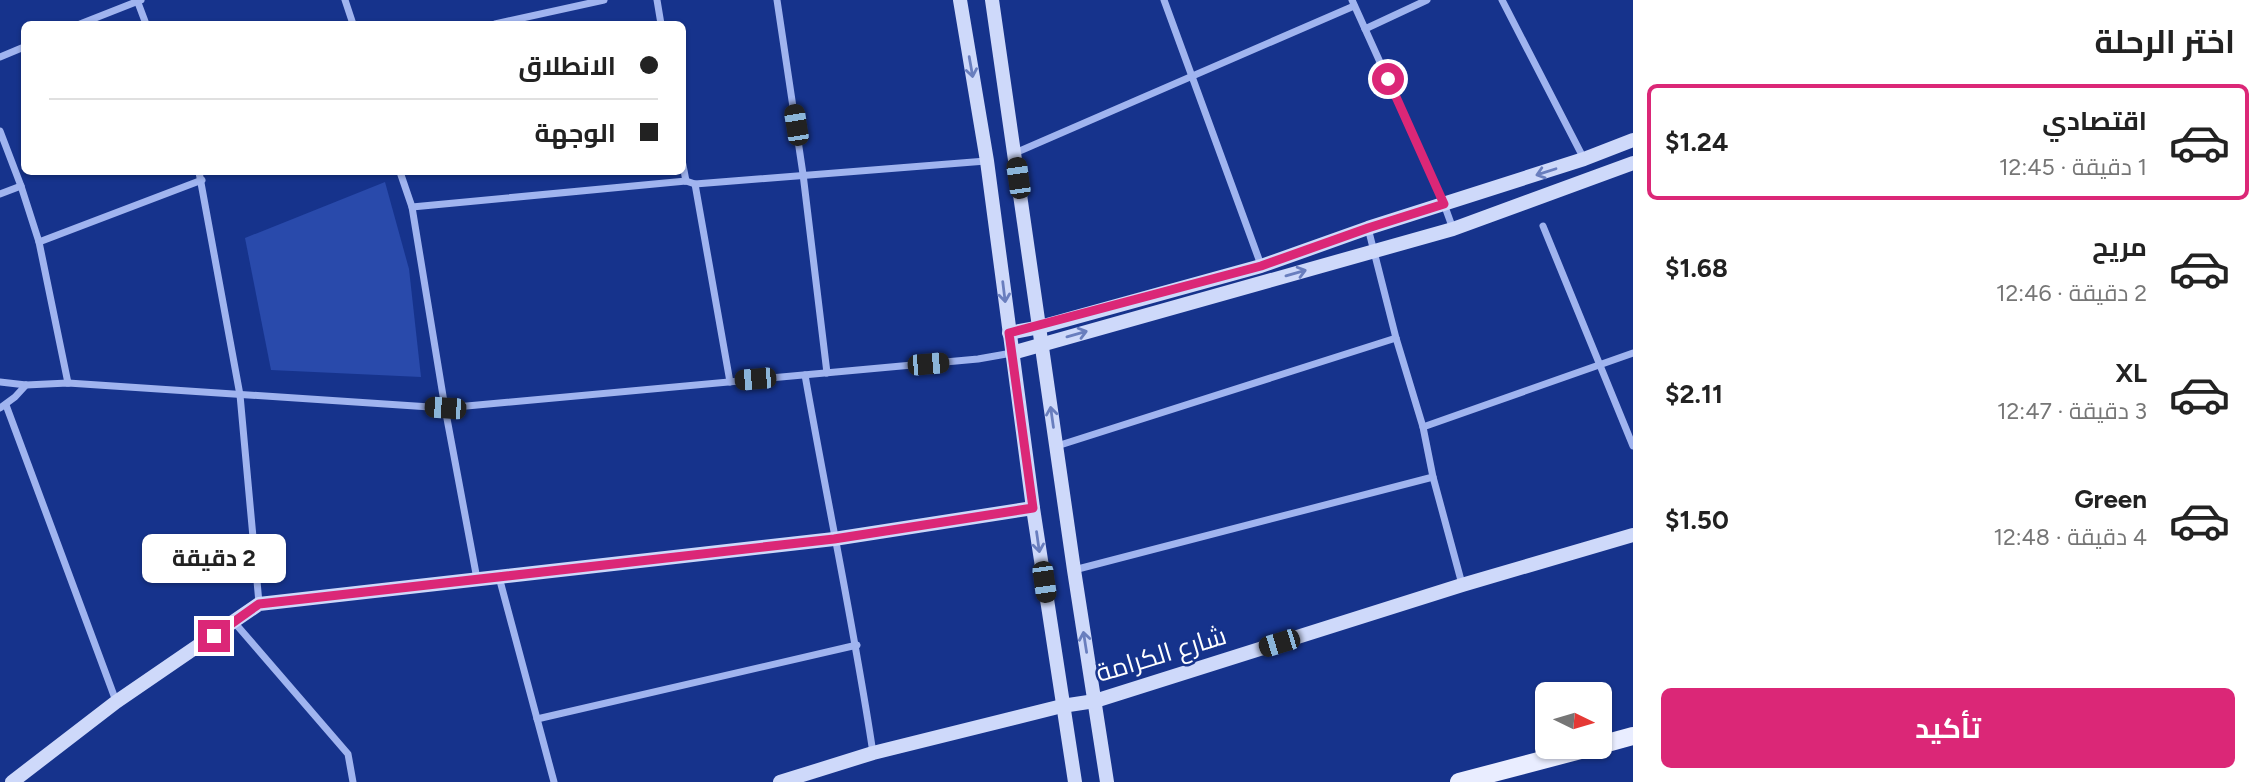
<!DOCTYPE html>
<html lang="ar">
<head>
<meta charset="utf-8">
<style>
	:root { --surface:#fff; --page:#f2f2f2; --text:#222; --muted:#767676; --line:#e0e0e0; --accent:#db2777 }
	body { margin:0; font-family:Figtree,Cairo,sans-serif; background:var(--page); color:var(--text); direction:rtl; height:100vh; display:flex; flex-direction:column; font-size:26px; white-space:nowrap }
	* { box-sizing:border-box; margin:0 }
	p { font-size:23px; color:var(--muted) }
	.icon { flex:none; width:38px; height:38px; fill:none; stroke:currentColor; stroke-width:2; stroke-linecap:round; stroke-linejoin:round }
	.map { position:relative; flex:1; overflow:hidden; direction:ltr }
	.side { display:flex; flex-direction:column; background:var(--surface); width:630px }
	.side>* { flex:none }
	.top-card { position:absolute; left:21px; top:21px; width:665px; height:154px; border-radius:10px; box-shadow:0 2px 5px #0004; direction:rtl; display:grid; align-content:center; height:154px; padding:0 28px; background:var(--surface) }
	.needle { width:46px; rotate:95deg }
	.tools { position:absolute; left:1535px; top:682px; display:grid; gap:14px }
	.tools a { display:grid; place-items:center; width:77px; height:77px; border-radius:10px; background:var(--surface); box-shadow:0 2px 5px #0004; font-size:35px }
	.end { position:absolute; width:32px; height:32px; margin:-16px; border:9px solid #db2777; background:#fff; box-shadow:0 0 0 4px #fff }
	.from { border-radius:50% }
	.bubble { position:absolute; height:49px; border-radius:10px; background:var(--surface); box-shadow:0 2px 5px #0004; font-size:23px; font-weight:700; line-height:49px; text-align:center; direction:rtl }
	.car { position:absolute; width:21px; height:42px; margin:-21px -10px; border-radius:9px; box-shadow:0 0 5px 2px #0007; background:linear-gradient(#222 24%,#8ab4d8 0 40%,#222 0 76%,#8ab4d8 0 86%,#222 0) }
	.top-card b { display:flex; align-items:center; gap:24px; height:66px; font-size:26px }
	.top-card b+b { border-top:2px solid var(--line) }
	.top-card i { width:18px; height:18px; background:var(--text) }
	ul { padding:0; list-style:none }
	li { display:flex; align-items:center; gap:21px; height:116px; margin:0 14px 10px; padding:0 14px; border:4px solid transparent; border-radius:10px }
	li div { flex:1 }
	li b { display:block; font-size:26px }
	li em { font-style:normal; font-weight:700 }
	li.current { border-color:var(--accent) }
	li>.icon { width:63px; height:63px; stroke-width:1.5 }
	h2 { padding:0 28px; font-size:32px; line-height:84px }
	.primary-button { display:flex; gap:14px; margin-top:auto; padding:14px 28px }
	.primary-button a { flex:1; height:80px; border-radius:10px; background:var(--accent); color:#fff; font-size:28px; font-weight:700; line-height:80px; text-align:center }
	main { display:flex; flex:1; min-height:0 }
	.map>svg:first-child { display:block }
	.green { fill:#294aab }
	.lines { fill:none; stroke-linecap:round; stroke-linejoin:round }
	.street { stroke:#a0b4ef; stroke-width:7 }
	.secondary { stroke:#ced9fa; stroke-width:14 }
	.primary { stroke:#e9edff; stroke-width:18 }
	.oneway { stroke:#697ebe }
	.route { stroke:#db2777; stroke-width:9 }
	.labels { text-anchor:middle; stroke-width:5; stroke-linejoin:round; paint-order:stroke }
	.street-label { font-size:26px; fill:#fff; stroke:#16338c }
</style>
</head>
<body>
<main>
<section class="side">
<h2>اختر الرحلة</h2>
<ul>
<li class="current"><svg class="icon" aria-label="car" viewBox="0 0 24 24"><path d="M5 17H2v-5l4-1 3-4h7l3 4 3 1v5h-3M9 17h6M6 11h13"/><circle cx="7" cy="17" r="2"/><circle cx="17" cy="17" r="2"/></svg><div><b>اقتصادي</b><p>1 دقيقة · 12:45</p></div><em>$1.24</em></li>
<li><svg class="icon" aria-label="car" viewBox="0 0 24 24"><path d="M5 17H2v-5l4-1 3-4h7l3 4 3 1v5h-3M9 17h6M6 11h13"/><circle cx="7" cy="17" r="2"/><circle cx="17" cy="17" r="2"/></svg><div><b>مريح</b><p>2 دقيقة · 12:46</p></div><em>$1.68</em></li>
<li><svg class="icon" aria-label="car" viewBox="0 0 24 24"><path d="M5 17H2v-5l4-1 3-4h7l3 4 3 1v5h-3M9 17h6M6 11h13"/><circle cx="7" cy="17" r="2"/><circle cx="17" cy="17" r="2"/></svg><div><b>XL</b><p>3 دقيقة · 12:47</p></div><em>$2.11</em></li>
<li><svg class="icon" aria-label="car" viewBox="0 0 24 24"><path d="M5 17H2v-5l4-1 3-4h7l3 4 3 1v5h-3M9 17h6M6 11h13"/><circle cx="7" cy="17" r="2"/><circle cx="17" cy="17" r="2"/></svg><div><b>Green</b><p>4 دقيقة · 12:48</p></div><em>$1.50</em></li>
</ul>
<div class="primary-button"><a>تأكيد</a></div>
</section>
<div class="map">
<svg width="1633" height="782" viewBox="0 0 1633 782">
	<rect width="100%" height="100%" fill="#16338c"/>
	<polygon class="green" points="385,182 409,269 421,377 271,370 245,238"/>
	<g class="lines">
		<g class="street">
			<polyline points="137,0 146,24"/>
			<polyline points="345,0 353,24"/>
			<polyline points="657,0 661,24"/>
			<polyline points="777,0 803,174 827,373"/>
			<polyline points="1164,0 1261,265"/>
			<polyline points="1352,0 1444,204 1453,229"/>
			<polyline points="1502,0 1584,159"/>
			<polyline points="80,24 141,0"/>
			<polyline points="495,24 604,0"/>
			<polyline points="1365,29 1427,0"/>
			<polyline points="0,57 24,47"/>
			<polyline points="0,131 21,186 39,242 68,383"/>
			<polyline points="1015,153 1354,6"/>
			<polyline points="682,160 686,181"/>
			<polyline points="199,172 240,395 259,603"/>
			<polyline points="400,172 412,207 445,408 477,579"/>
			<polyline points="695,184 730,382"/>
			<polyline points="0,194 21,186"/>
			<polyline points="412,207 686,181 695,184 986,161"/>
			<polyline points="1543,226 1633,446"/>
			<polyline points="1368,228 1396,338 1423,427 1433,477 1462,584"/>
			<polyline points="39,242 202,180"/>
			<path d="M 805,375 C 827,501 854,626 873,753"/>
			<polyline points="0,382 26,385 68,383 445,408 978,359 1012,353"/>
			<polyline points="6,405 116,701"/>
			<polyline points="0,408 15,397 26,385"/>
			<polyline points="1423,427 1633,353"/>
			<polyline points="1057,446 1396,338"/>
			<polyline points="1074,570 1433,477"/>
			<polyline points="499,577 554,782"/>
			<polyline points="234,622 348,754 353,782"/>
			<polyline points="537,719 857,645"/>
		</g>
		<g class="secondary">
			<polyline points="960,0 987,161 1033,508 1075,782"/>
			<polyline points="992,0 1074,570 1107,782"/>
			<polyline points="1009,333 1040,327 1261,266 1368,228 1584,159 1633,140"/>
			<polyline points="1012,353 1453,229 1633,163"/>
			<polyline points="12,782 116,702 259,604 834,539 1033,508"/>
			<polyline points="780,782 873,753 1062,706 1095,701 1462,585 1633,535"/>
		</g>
		<g class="primary">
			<polyline points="1600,745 1633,736"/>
			<polyline points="1459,782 1592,747"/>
		</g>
	</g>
	<defs><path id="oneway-shaft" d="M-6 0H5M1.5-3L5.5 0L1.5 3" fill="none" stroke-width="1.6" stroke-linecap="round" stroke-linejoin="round" transform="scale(1.75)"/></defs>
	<g class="oneway">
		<use href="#oneway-shaft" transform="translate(971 67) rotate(80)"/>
		<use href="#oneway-shaft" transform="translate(1546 172) rotate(162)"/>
		<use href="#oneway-shaft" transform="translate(1296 273) rotate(-16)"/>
		<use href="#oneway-shaft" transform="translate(1004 292) rotate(83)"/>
		<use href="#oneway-shaft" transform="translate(1077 334) rotate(-16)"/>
		<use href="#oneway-shaft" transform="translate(1052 417) rotate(-98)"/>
		<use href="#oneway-shaft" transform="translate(1038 542) rotate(82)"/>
		<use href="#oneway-shaft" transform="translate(1085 642) rotate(-99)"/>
	</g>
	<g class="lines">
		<polyline class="route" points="214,636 259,604 834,539 1033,508 1009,333 1261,266 1368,228 1444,204 1388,79"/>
	</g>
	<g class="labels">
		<g class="street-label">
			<text transform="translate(1161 654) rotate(-17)" y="9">شارع الكرامة</text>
		</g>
	</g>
</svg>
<div class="tools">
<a><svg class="needle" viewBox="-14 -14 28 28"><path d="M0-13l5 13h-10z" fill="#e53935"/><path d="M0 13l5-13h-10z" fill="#767676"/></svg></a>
</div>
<i class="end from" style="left:1388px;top:79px"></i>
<i class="end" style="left:214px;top:636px"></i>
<div class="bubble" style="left:142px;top:534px;width:144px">2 دقيقة</div>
<i class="car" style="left:796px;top:125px;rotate:351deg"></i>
<i class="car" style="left:1018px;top:178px;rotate:352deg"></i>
<i class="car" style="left:928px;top:364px;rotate:85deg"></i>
<i class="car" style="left:755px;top:379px;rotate:265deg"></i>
<i class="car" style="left:445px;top:408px;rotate:274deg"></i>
<i class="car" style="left:1044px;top:582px;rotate:172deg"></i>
<i class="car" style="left:1279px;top:643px;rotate:253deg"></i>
<div class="top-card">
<b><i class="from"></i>الانطلاق</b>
<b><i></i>الوجهة</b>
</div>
</div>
</main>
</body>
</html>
